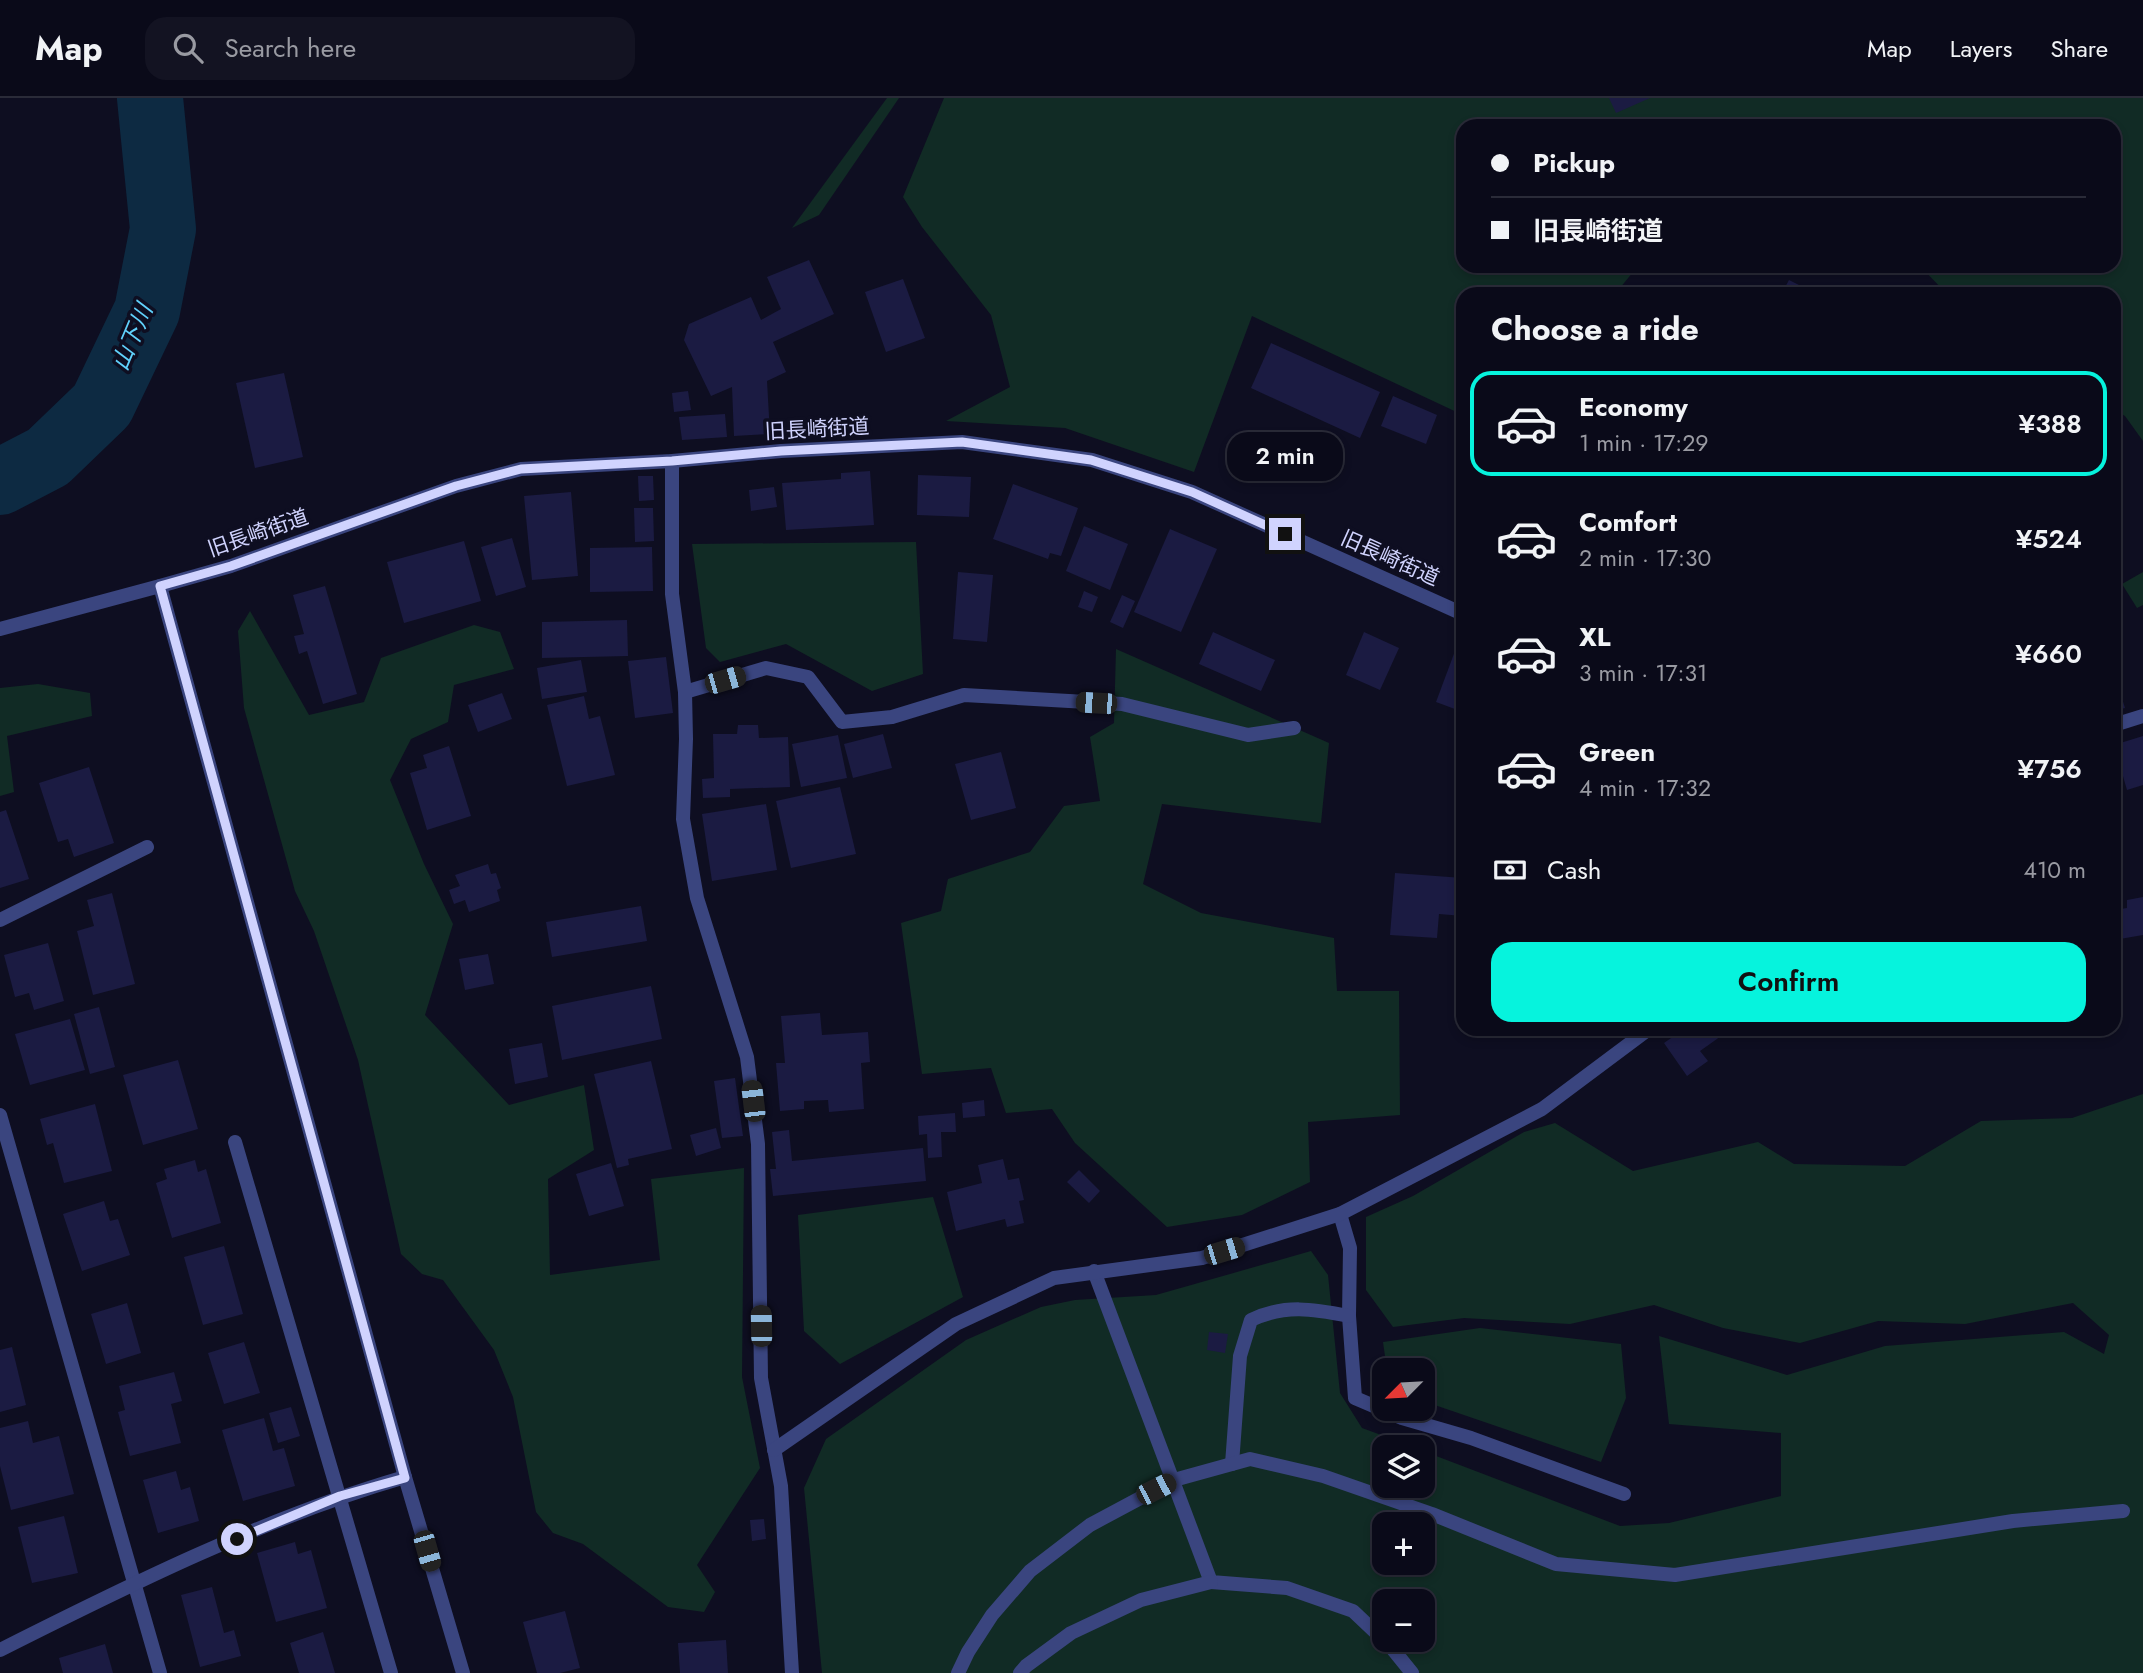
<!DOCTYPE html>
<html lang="en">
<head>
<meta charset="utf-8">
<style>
	:root { --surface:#0a0a19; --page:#131322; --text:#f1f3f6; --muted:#999aa2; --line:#2a2b38; --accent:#06f3dd }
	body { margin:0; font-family:Jost,"Noto Sans JP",sans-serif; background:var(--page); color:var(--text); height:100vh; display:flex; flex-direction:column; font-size:26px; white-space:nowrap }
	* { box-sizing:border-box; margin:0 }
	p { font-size:23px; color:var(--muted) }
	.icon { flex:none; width:38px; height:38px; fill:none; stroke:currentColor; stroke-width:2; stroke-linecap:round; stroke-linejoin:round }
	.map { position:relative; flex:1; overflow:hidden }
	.details { position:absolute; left:1456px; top:189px; width:665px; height:749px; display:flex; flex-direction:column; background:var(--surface); border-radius:21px; box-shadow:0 4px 10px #0003,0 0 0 2px var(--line) }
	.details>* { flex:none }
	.top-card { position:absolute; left:1456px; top:21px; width:665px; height:154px; border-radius:21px; box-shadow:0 4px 10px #0003,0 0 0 2px var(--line); display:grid; align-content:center; height:154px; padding:0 35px; background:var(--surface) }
	.needle { width:46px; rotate:246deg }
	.fabs { position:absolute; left:1372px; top:1260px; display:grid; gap:14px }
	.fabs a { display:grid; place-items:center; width:63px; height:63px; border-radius:14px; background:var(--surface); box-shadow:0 4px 10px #0003,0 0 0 2px var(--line); font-size:35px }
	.end { position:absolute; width:32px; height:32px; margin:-16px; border:9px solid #d0d3fe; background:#111; box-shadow:0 0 0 4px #111 }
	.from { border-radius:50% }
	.bubble { position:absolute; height:49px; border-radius:21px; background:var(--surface); box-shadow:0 4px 10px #0003,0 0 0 2px var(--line); font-size:23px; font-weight:600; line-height:49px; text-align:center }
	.car { position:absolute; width:21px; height:42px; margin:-21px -10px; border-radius:9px; box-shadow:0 0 5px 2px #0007; background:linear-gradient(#222 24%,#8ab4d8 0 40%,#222 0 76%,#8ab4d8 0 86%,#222 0) }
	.top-card b { display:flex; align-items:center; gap:24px; height:66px; font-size:26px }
	.top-card b+b { border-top:2px solid var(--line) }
	.top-card i { width:18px; height:18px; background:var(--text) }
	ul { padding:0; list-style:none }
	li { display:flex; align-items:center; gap:21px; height:105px; margin:0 14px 10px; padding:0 21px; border:4px solid transparent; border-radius:21px }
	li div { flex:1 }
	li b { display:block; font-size:26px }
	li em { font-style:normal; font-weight:600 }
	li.active { border-color:var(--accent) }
	li>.icon { width:63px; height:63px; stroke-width:1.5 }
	h2 { padding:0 35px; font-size:32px; line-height:84px }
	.pay { display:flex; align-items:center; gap:18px; height:77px; padding:0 35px; font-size:26px }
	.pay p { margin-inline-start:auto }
	.button { display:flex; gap:14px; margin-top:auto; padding:14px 35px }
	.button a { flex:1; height:80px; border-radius:21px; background:var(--accent); color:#111; font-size:28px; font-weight:600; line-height:80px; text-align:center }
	header { display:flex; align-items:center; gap:42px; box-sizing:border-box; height:98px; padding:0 35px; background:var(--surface); border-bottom:2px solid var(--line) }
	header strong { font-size:33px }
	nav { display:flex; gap:38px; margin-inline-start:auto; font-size:24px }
	.search { width:490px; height:63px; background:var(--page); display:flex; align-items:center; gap:18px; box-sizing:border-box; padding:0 24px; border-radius:21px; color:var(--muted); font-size:26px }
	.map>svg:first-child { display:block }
	.green { fill:#112b25; fill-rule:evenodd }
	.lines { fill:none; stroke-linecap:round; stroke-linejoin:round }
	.river { stroke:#0d2a42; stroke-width:66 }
	.building { fill:#1b1b42 }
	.service { stroke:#3a457f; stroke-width:14 }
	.minor { stroke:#3a457f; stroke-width:14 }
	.tertiary { stroke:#3a457f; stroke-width:14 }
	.route { stroke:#d0d3fe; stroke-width:9 }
	.labels { text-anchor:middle; stroke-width:7; stroke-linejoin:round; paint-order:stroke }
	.street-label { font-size:21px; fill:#d0d3fe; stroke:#0e0e21 }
	.water-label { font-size:23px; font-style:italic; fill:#60d1fb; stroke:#0e0e21 }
</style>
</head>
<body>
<header>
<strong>Map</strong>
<div class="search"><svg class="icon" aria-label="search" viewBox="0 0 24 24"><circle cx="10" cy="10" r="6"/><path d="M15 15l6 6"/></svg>Search here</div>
<nav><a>Map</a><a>Layers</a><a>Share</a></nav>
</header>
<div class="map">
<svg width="2143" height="1575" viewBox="0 0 2143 1575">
	<rect width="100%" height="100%" fill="#0e0e21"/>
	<g class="green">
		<polygon points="887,0 899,0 819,117 792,130"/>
		<polygon points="944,0 2143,0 2143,343 2125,318 2114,312 2114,196 1942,196 1944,193 1920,168 2114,168 2114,28 1463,28 1463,168 1638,168 1615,196 1463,196 1463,317 1252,218 1194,374 1065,330 946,323 1010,289 991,217 922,129 903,99"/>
		<polygon points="916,444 923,576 872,593 786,546 720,564 706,550 692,446"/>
		<polygon points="2143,474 2143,507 2137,510 2122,486"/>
		<polygon points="250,513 309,617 364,604 381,560 474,527 500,534 514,571 454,587 448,624 411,641 390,682 424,766 453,826 425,917 509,1007 584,987 594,1052 548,1081 550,1177 660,1162 651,1081 744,1070 742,1279 760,1370 697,1467 715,1494 704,1514 668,1509 583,1446 553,1435 536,1414 513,1299 494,1252 443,1182 422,1176 401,1156 358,962 314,833 295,793 244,610 238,533"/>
		<polygon points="1116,551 1329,645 1321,725 1162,706 1143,786 1201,815 1334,840 1337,893 1399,893 1400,1017 1308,1024 1310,1084 1242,1117 1167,1129 1075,1045 1052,1011 1006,1015 991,970 922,976 901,825 941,813 948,781 1030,754 1064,708 1100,703 1090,639 1114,625"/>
		<polygon points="38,586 90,595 92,618 7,638 14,694 0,698 0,590"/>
		<path d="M 2143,996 L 2143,1575 L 822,1575 L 804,1390 L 826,1341 L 966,1242 L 1041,1209 L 1075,1202 L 1156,1197 L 1311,1153 L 1328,1177 L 1340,1295 L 1362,1330 L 1414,1349 L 1384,1349 L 1384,1388 L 1423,1388 L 1423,1353 L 1620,1428 L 1669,1425 L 1781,1398 L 1781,1335 L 1669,1326 L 1659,1238 L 1787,1277 L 1885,1248 L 2064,1234 L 2104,1256 L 2109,1237 L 2073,1205 L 1965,1226 L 1878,1223 L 1800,1245 L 1723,1230 L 1654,1207 L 1570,1226 L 1464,1220 L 1393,1229 L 1366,1192 L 1366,1119 L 1413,1098 L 1524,1034 L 1555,1025 L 1633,1073 L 1758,1044 L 1794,1066 L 1905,1068 L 1981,1023 L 2072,1020 ZM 1384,1426 L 1423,1426 L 1423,1465 L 1384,1465 ZM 1384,1503 L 1423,1503 L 1423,1542 L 1384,1542 Z"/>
		<polygon points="933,1099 963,1199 840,1266 804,1233 798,1117"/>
		<polygon points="1480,1230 1621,1246 1626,1300 1601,1364 1423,1303 1423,1272 1387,1272 1383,1244"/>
	</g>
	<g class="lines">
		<polyline class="river" points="0,384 48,359 102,307 147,213 163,131 150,0"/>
	</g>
	<g class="building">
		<polygon points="1609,0 1650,0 1616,15"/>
		<polygon points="809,162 834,216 773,244 786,274 767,283 770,336 734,338 732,289 711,298 684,242 689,226 751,199 761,222 781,211 767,179"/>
		<polygon points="903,181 925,240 886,254 865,194"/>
		<polygon points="1789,182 1805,190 1801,196 1788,196 1783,193"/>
		<polygon points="1271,245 1380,294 1360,340 1251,290"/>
		<polygon points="284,275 303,359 255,370 236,285"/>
		<polygon points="688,293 691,312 674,314 672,295"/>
		<polygon points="1393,298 1437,317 1426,346 1381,328"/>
		<polygon points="725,316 727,339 682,342 679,319"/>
		<polygon points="870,373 874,427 786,432 782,385 841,381 841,375"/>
		<polygon points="918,377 971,379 969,419 917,417"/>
		<polygon points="638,378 653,378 654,402 639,403"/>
		<polygon points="1013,386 1078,410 1061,458 1050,455 1048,461 993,441"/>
		<polygon points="774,389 777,409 751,413 749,392"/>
		<polygon points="571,394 578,478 532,482 524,398"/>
		<polygon points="634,410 653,410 654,443 635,444"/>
		<polygon points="1084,428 1128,446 1110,492 1066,473"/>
		<polygon points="1170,431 1217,451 1181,534 1134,514"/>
		<polygon points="512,440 526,489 496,498 481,449"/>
		<polygon points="464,443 481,503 404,525 387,464"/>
		<polygon points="652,449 653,493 590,494 590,450"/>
		<polygon points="958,474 993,477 987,544 953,541"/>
		<polygon points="325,488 357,596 323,606 307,553 299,556 294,538 304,536 293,497"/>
		<polygon points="1084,493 1098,499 1092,514 1078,509"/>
		<polygon points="1122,497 1135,503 1123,530 1110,524"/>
		<polygon points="627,522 628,558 542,560 542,524"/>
		<polygon points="1213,534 1275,562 1261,593 1199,566"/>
		<polygon points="1364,534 1399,550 1380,592 1346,577"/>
		<polygon points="1458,545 1463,547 1463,614 1436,604"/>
		<polygon points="666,559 673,615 635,620 628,563"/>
		<polygon points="581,562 587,594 542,601 537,570"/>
		<polygon points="2114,575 2125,610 2114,613"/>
		<polygon points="502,595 512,621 478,634 468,607"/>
		<polygon points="584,598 589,621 600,618 615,677 567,688 547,607"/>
		<polygon points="738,627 758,627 759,640 788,639 790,689 730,691 730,699 703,700 702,681 714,680 713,636 737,636"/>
		<polygon points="883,636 892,670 853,680 844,646"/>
		<polygon points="838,637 847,680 801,689 792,646"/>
		<polygon points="2143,638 2143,687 2127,692 2114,647"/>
		<polygon points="449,648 471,718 427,732 410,675 427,670 423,657"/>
		<polygon points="1001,654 1016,710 971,722 955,666"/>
		<polygon points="89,669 114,745 74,759 68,741 58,744 39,685"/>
		<polygon points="840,689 856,756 791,770 776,703"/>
		<polygon points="766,706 777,772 712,783 702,716"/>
		<polygon points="6,712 29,781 0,790 0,714"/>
		<polygon points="488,766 491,776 496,775 501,790 497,792 500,803 469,814 465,802 454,806 449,792 460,788 455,777"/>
		<polygon points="1395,775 1463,780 1463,818 1439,816 1437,840 1390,837"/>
		<polygon points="112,795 135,886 93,897 77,833 94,828 87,802"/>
		<polygon points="2143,799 2143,837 2114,842 2114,812 2127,810 2127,802"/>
		<polygon points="641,808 647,843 552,859 546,824"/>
		<polygon points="48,845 64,903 34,912 29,895 15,899 4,857"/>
		<polygon points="488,856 494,886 465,892 459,861"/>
		<polygon points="651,888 662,941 562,962 552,908"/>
		<polygon points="99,909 115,969 90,976 74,916"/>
		<polygon points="820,915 822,937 868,934 870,964 861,965 864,1011 829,1014 828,1002 804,1003 804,1011 780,1013 776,965 785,965 781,918"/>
		<polygon points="70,921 85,972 30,987 15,936"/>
		<polygon points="1684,931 1731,931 1700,953 1708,963 1687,978 1664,945"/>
		<polygon points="542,945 548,979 515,986 509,951"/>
		<polygon points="178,962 198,1031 143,1047 123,977"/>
		<polygon points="651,963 672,1051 628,1061 629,1067 617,1070 594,976"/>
		<polygon points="735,980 743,1038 722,1040 714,983"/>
		<polygon points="984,1002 985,1018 963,1020 962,1005"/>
		<polygon points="95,1006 112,1073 64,1085 53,1045 47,1047 40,1021"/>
		<polygon points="955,1015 956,1034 941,1034 942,1059 928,1060 927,1036 919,1037 918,1018"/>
		<polygon points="716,1030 721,1050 696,1058 690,1037"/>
		<polygon points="789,1032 792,1063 923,1050 926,1083 773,1098 770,1071 776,1071 772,1034"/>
		<polygon points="1003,1061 1008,1082 1019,1080 1024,1102 1019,1103 1024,1125 1007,1129 1005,1121 956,1133 947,1094 982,1085 978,1067"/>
		<polygon points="195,1062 198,1074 206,1071 221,1125 172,1140 156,1085 167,1081 164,1071"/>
		<polygon points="611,1065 624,1108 589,1118 576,1076"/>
		<polygon points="1079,1072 1100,1093 1089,1105 1067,1084"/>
		<polygon points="104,1103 110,1123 118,1121 130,1157 82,1173 63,1116"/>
		<polygon points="224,1148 243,1216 203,1227 184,1159"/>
		<polygon points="127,1205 141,1255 106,1266 91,1216"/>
		<polygon points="1209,1234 1228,1236 1225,1255 1207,1252"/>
		<polygon points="244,1244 260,1295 224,1306 208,1255"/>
		<polygon points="12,1249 26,1307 0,1314 0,1252"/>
		<polygon points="174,1274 182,1303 171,1306 181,1345 130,1358 118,1314 125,1312 119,1288"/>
		<polygon points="291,1309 300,1338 278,1345 269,1315"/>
		<polygon points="264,1320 273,1353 284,1350 295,1388 243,1403 222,1332"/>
		<polygon points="28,1323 33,1345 59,1338 74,1396 11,1412 0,1368 0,1330"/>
		<polygon points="176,1373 181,1392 190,1389 199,1423 158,1435 143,1382"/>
		<polygon points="64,1418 78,1475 32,1485 18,1429"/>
		<polygon points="764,1421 766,1441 752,1443 750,1422"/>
		<polygon points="295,1444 298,1456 311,1452 327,1510 276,1524 257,1455"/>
		<polygon points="212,1489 224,1535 234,1532 241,1558 200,1569 181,1497"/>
		<polygon points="565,1513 580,1570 560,1575 537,1575 523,1524"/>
		<polygon points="323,1534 335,1575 299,1575 290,1545"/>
		<polygon points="726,1542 728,1575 680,1575 678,1545"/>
		<polygon points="105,1546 113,1575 63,1575 59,1560"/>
	</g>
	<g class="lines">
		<g class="service">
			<polyline points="685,594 766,570 808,579 842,624 892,619 964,597 1122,606 1248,637 1294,630"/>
			<polyline points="1340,1116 1350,1150 1349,1218 1355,1300 1402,1320 1471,1340 1624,1396"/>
			<polyline points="1094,1173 1211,1484 1287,1490 1353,1513 1391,1549 1412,1575"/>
			<path d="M 1232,1366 L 1240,1258 L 1251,1222 C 1285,1206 1313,1211 1349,1218"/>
			<polyline points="958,1575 968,1554 992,1517 1030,1473 1090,1427 1174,1382 1250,1361 1323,1378 1432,1416 1556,1466 1675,1477 2013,1423 2123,1413"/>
			<polyline points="1020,1575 1026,1568 1071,1535 1141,1502 1211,1484"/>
		</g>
		<g class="minor">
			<polyline points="672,363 672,496 685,594 686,641 683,721 697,800 747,959 758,1046 761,1280 781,1388 792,1575"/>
			<polyline points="160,488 231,468 456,388 521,371 672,363 781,353 962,344 1092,362 1192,394 1463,516"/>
			<polyline points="2114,627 2143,618"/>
			<polyline points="0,822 147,749"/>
			<polyline points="0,1017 160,1575"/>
			<polyline points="235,1044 391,1575"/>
			<polyline points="774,1352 956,1226 1054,1180 1202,1160 1340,1116 1542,1011 1649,931"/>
			<path d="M 0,1552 C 131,1486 264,1420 405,1379"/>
		</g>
		<polyline class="tertiary" points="0,531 160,488 405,1379 463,1575"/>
	</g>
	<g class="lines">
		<polyline class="route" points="237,1441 340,1398 405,1380 160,488 231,468 456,388 521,371 672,363 781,353 962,344 1091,362 1192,394 1285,436"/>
	</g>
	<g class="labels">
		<g class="street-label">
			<text transform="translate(817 331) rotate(-3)" y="7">旧長崎街道</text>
			<text transform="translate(258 435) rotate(-19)" y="7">旧長崎街道</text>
			<text transform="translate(1390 460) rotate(24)" y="7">旧長崎街道</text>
		</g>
		<g class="water-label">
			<text transform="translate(132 239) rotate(-67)" y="8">山下川</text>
		</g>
	</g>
</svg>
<div class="fabs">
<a><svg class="needle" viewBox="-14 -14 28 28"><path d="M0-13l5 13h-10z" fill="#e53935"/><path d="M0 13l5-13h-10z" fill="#999aa2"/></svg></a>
<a><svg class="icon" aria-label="layers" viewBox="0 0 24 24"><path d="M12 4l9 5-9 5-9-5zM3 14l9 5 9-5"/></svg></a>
<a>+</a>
<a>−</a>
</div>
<i class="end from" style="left:237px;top:1441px"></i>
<i class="end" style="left:1285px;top:436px"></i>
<div class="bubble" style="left:1227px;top:334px;width:116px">2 min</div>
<i class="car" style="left:725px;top:582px;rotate:74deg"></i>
<i class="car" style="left:1096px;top:605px;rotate:273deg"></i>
<i class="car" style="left:753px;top:1003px;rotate:353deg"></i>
<i class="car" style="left:1224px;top:1153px;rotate:73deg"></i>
<i class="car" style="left:761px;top:1228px;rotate:359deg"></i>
<i class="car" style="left:1156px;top:1391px;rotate:63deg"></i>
<i class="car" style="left:427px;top:1453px;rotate:164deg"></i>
<div class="top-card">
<b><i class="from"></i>Pickup</b>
<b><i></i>旧長崎街道</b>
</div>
<section class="details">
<h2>Choose a ride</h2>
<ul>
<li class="active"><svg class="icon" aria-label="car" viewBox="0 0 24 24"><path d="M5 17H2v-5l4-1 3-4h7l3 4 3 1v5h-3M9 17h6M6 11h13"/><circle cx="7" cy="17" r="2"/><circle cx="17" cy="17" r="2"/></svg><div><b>Economy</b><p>1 min · 17:29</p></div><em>¥388</em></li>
<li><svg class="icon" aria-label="car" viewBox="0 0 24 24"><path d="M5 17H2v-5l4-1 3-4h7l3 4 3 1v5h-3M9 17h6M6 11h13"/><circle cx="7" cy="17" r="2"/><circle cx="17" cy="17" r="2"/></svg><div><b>Comfort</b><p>2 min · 17:30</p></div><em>¥524</em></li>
<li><svg class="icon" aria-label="car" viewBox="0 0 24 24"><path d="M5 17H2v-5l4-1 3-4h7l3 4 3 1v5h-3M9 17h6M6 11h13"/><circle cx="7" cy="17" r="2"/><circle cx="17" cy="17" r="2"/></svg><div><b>XL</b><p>3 min · 17:31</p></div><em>¥660</em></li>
<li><svg class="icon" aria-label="car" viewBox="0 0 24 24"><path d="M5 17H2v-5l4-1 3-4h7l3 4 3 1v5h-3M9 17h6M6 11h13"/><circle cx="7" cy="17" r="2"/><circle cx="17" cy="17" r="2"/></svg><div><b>Green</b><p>4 min · 17:32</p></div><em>¥756</em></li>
</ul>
<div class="pay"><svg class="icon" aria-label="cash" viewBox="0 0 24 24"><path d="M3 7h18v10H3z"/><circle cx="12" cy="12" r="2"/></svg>Cash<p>410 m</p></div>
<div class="button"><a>Confirm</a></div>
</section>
</div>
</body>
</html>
